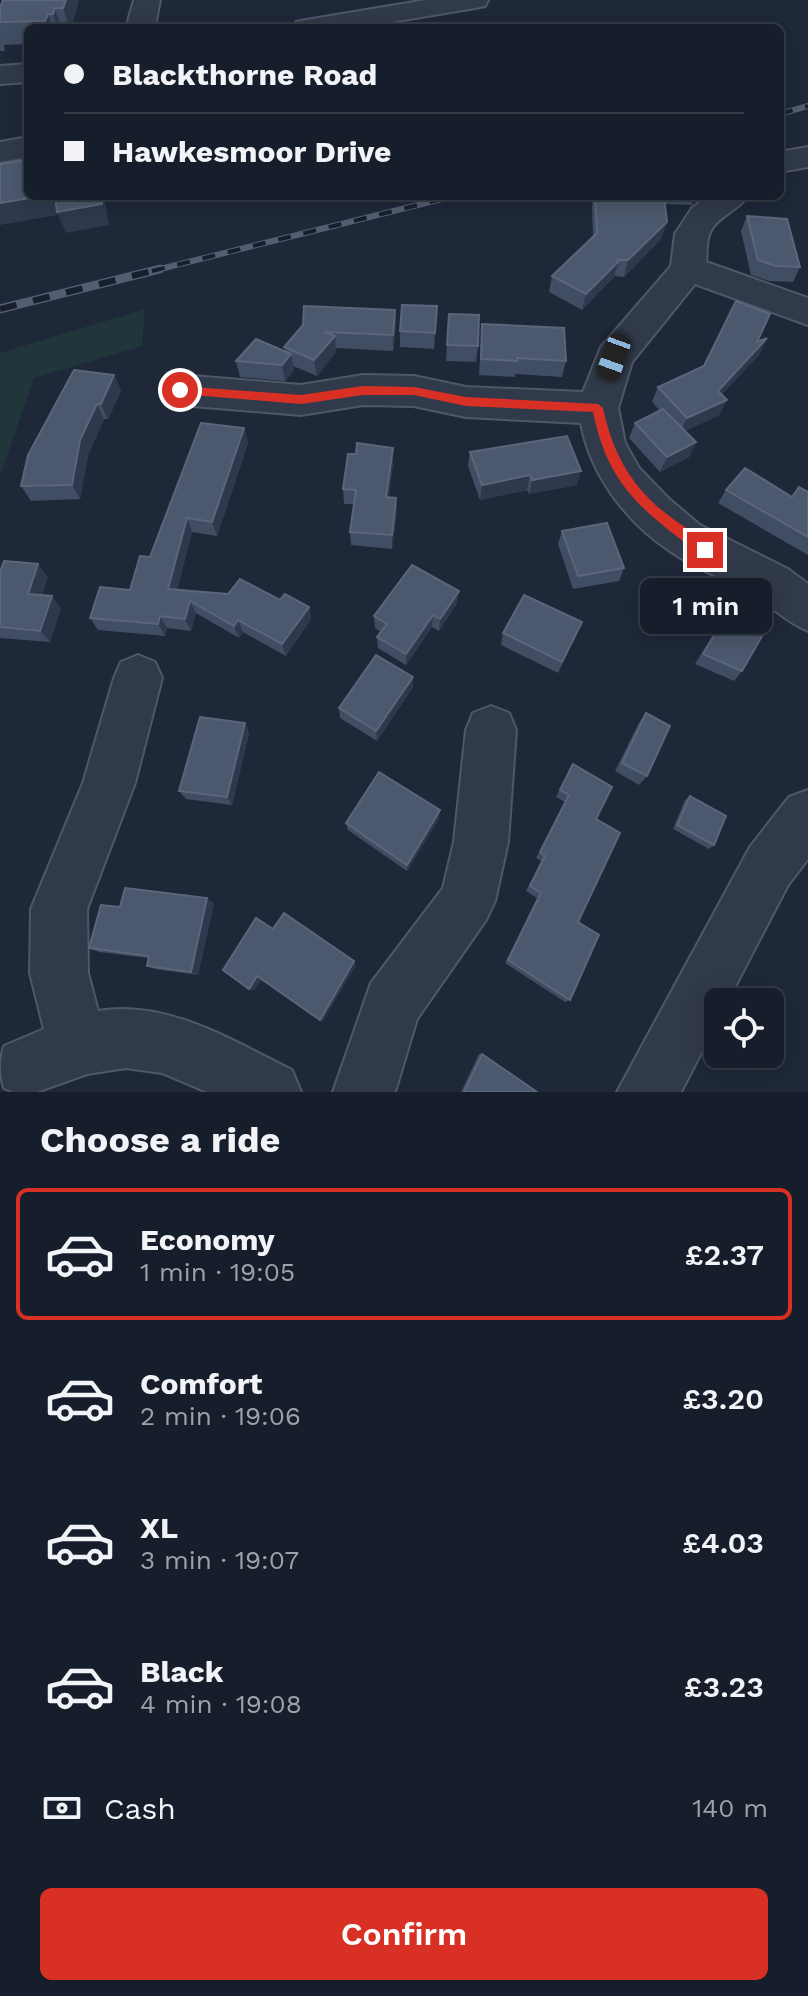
<!DOCTYPE html>
<html lang="en">
<head>
<meta charset="utf-8">
<style>
	:root { --surface:#161e2b; --page:#1f2733; --text:#f1f3f6; --muted:#9ea2a9; --line:#353c47; --accent:#d93025 }
	body { margin:0; font-family:"Work Sans",sans-serif; background:var(--page); color:var(--text); height:100vh; display:flex; flex-direction:column; font-size:30px; white-space:nowrap }
	* { box-sizing:border-box; margin:0 }
	p { font-size:26px; color:var(--muted) }
	.icon { flex:none; width:44px; height:44px; fill:none; stroke:currentColor; stroke-width:2; stroke-linecap:round; stroke-linejoin:round }
	.map { position:relative; height:1092px; overflow:hidden }
	.drawer { display:flex; flex-direction:column; background:var(--surface); flex:1 }
	.drawer>* { flex:none }
	.top-card { position:absolute; left:24px; top:24px; width:760px; height:176px; border-radius:12px; box-shadow:0 4px 20px #0003,0 0 0 2px var(--line); display:grid; align-content:center; height:176px; padding:0 40px; background:var(--surface) }
	.fabs { position:absolute; left:704px; top:988px; display:grid; gap:16px }
	.fabs a { display:grid; place-items:center; width:80px; height:80px; border-radius:12px; background:var(--surface); box-shadow:0 4px 20px #0003,0 0 0 2px var(--line); font-size:40px }
	.end { position:absolute; width:36px; height:36px; margin:-18px; border:10px solid #d93025; background:#fff; box-shadow:0 0 0 4px #fff }
	.from { border-radius:50% }
	.bubble { position:absolute; height:56px; border-radius:12px; background:var(--surface); box-shadow:0 4px 20px #0003,0 0 0 2px var(--line); font-size:26px; font-weight:600; line-height:56px; text-align:center }
	.car { position:absolute; width:24px; height:48px; margin:-24px -12px; border-radius:10px; box-shadow:0 0 6px 2px #0007; background:linear-gradient(#222 24%,#8ab4d8 0 40%,#222 0 76%,#8ab4d8 0 86%,#222 0) }
	.top-card b { display:flex; align-items:center; gap:28px; height:76px; font-size:30px }
	.top-card b+b { border-top:2px solid var(--line) }
	.top-card i { width:20px; height:20px; background:var(--text) }
	ul { padding:0; list-style:none }
	li { display:flex; align-items:center; gap:24px; height:132px; margin:0 16px 12px; padding:0 24px; border:4px solid transparent; border-radius:12px }
	li div { flex:1 }
	li b { display:block; font-size:30px }
	li em { font-style:normal; font-weight:600 }
	li.on { border-color:var(--accent) }
	li>.icon { width:72px; height:72px; stroke-width:1.5 }
	h2 { padding:0 40px; font-size:36px; line-height:96px }
	.pay { display:flex; align-items:center; gap:20px; height:88px; padding:0 40px; font-size:30px }
	.pay p { margin-inline-start:auto }
	.cta { display:flex; gap:16px; margin-top:auto; padding:16px 40px }
	.cta a { flex:1; height:92px; border-radius:12px; background:var(--accent); color:#fff; font-size:32px; font-weight:600; line-height:92px; text-align:center }
	.map>svg:first-child { display:block }
	.green { fill:#20363a }
	.lines { fill:none; stroke-linecap:round; stroke-linejoin:round }
	.minor-casing { stroke:#4f5768; stroke-width:4 }
	.minor { fill:#313a4a; fill-rule:evenodd }
	.rail-far1-casing { stroke:#535e71; stroke-width:6 }
	.rail-casing { stroke:#535e71; stroke-width:9 }
	.rail-far1 { stroke:#171f2e; stroke-width:4; stroke-dasharray:13; stroke-linecap:butt }
	.rail { stroke:#171f2e; stroke-width:6; stroke-dasharray:17; stroke-linecap:butt }
	.wall { fill:#414d62 }
	.shaded-wall { fill:#2e394d }
	.building { fill:#4c586d; stroke:#5b667b; stroke-width:2 }
	.route { fill:#d93025 }
</style>
</head>
<body>
<div class="map">
<svg width="808" height="1092" viewBox="0 0 808 1092">
	<rect width="100%" height="100%" fill="#1e2839"/>
	<polygon class="green" points="145,309 142,346 34,378 0,476 0,353"/>
	<g class="lines">
		<g class="minor-casing">
			<g id="minor">
				<polygon points="134,0 160,0 156,21 158,28 130,28 128,21"/>
				<polygon points="426,0 488,0 485,6 475,8 356,28 292,28 296,22 306,20"/>
				<polygon points="28,64 28,82 0,84 0,66"/>
				<polygon points="28,137 28,157 0,162 0,142"/>
				<polygon points="808,147 808,167 780,172 780,152"/>
				<path d="M 709,196 L 748,196 C 738,211 715,217 709,235 C 706,243 707,254 706,262 L 808,298 L 808,325 L 695,284 L 632,362 L 618,408 L 625,443 L 639,468 L 669,499 L 700,525 L 788,569 L 808,584 L 808,631 C 788,623 775,609 757,598 C 729,580 697,570 670,551 C 626,522 590,474 581,423 L 466,417 L 414,406 L 363,405 L 301,415 L 180,405 L 166,401 L 160,390 L 166,379 L 180,375 L 301,385 L 363,375 L 414,376 L 466,387 L 583,392 L 601,347 L 671,266 L 675,234 L 692,208 Z"/>
				<path d="M 138,655 L 155,662 L 162,678 L 135,783 L 87,909 L 88,973 L 98,1011 C 167,999 233,1041 292,1070 L 301,1092 L 207,1092 L 162,1073 L 126,1068 L 87,1074 L 37,1092 L 13,1092 L 4,1088 C 0,1075 0,1059 4,1046 L 44,1029 L 30,973 L 31,909 L 83,783 L 114,678 L 121,662 Z"/>
				<polygon points="491,706 509,713 516,730 508,842 495,901 486,920 417,1019 395,1092 333,1092 371,983 443,888 454,842 466,730 473,713"/>
				<polygon points="808,790 808,859 788,885 727,1002 718,1002 718,1020 681,1092 617,1092 750,847 789,797"/>
			</g>
		</g>
		<use href="#minor" class="minor"/>
		<g class="rail-far1-casing">
			<g id="rail-far1">
				<polyline points="780,114 808,106"/>
				<polyline points="152,271 454,196"/>
			</g>
		</g>
		<g class="rail-casing">
			<polyline id="rail" points="0,309 160,269"/>
		</g>
		<use href="#rail-far1" class="rail-far1"/>
		<use href="#rail" class="rail"/>
	</g>
	<g class="wall">
		<polygon points="79,0 71,28 28,28 28,44 4,45 5,51 0,51 0,22"/>
		<polygon points="594,196 694,196 692,205 665,204 667,222 661,239 624,277 615,276 582,310 549,292 552,276 593,237 592,206"/>
		<polygon points="747,216 800,267 793,282 769,281 751,275 741,231"/>
		<polygon points="437,306 434,349 400,347 400,331"/>
		<polygon points="395,310 396,326 393,351 336,348 336,352 317,376 293,366 294,370 285,381 240,377 236,361 285,351 284,347 303,325"/>
		<polygon points="449,314 478,346 476,362 446,361"/>
		<polygon points="482,324 566,361 562,377 515,374 515,377 479,375"/>
		<polygon points="767,338 759,355 722,394 727,400 719,415 685,431 696,442 689,457 660,472 629,438 635,423 660,411 652,402 658,387"/>
		<polygon points="114,375 121,391 108,419 104,419 88,455 80,499 31,501 21,486"/>
		<polygon points="244,428 248,443 217,536 192,532 177,590 280,600 309,607 311,619 286,656 243,632 239,638 196,613 191,631 167,628 165,636 98,630 90,618 130,590 150,557"/>
		<polygon points="470,452 577,485 529,494 527,490 480,500 468,466"/>
		<polygon points="393,463 389,497 396,498 397,512 392,549 351,545 350,532 354,504 344,504 343,489"/>
		<polygon points="726,490 792,497 808,492 808,555 718,503"/>
		<polygon points="562,531 624,568 619,581 573,589 558,544"/>
		<polygon points="0,572 48,577 42,595 61,608 50,642 0,638"/>
		<polygon points="736,599 742,671 734,681 695,664 728,610"/>
		<polygon points="457,603 439,631 432,627 406,665 378,648 377,637 381,632 375,628 374,616"/>
		<polygon points="582,622 558,673 501,645 503,633"/>
		<polygon points="413,677 413,687 377,741 340,718 339,708"/>
		<polygon points="646,713 647,776 639,785 615,771 639,723"/>
		<polygon points="245,723 249,733 232,805 186,799 179,791"/>
		<polygon points="573,764 596,819 578,922 570,1000 565,1002 505,963 537,898 526,891 541,861 536,858 565,802 556,797"/>
		<polygon points="690,796 714,845 709,849 673,829 685,800"/>
		<polygon points="439,818 407,871 348,830 346,823"/>
		<polygon points="214,903 198,975 155,969 147,966 148,958 99,952 89,948 120,907"/>
		<polygon points="479,1054 482,1054 537,1092 461,1092"/>
	</g>
	<g class="shaded-wall">
		<polygon points="66,0 79,0 71,28 70,28 63,8"/>
		<polygon points="55,8 61,28 58,28 53,14"/>
		<polygon points="48,14 53,28 48,28 45,21"/>
		<polygon points="41,196 104,196 109,225 66,233 58,215 0,225 0,203"/>
		<polygon points="667,222 661,239 624,277 628,260"/>
		<polygon points="619,261 614,277 582,310 586,294"/>
		<polygon points="395,310 396,326 393,351 393,335"/>
		<polygon points="335,336 336,352 317,376 314,360"/>
		<polygon points="767,338 759,355 711,406 718,391"/>
		<polygon points="291,354 294,370 285,381 282,365"/>
		<polygon points="114,375 121,391 108,419 101,404"/>
		<polygon points="727,400 719,415 680,433 687,418"/>
		<polygon points="97,404 104,419 88,455 80,499 72,485 80,440"/>
		<polygon points="244,428 248,443 217,536 212,522"/>
		<polygon points="696,442 689,457 660,472 667,457"/>
		<polygon points="393,448 393,463 387,511 386,497"/>
		<polygon points="581,471 577,485 529,494 532,480"/>
		<polygon points="530,475 527,490 480,500 482,485"/>
		<polygon points="396,498 397,512 392,549 392,535"/>
		<polygon points="187,518 192,532 174,601 168,589"/>
		<polygon points="38,564 48,577 38,606 28,594"/>
		<polygon points="459,591 457,603 439,631 440,619"/>
		<polygon points="52,596 61,608 50,642 40,631"/>
		<polygon points="190,601 196,613 191,631 185,619"/>
		<polygon points="309,607 311,619 286,656 282,644"/>
		<polygon points="433,615 432,627 406,665 406,654"/>
		<polygon points="160,616 167,628 165,636 158,624"/>
		<polygon points="238,620 243,632 239,638 234,626"/>
		<polygon points="413,677 413,687 377,741 376,731"/>
		<polygon points="245,723 249,733 232,805 227,797"/>
		<polygon points="440,810 439,818 407,871 407,865"/>
		<polygon points="207,898 214,903 198,975 191,972"/>
		<polygon points="354,961 356,965 323,1021 320,1020"/>
		<polygon points="257,976 262,979 254,991 249,989"/>
	</g>
	<g class="building">
		<polygon points="3,0 66,0 63,8 55,8 53,14 48,14 45,21 0,22 0,8"/>
		<polygon points="28,160 28,196 41,196 0,203 0,164"/>
		<polygon points="55,196 101,196 102,204 57,212"/>
		<polygon points="595,196 664,196 667,222 628,260 616,260 619,261 586,294 552,276 597,233"/>
		<polygon points="747,216 787,219 800,267 776,266 758,260"/>
		<polygon points="736,301 770,314 757,342 767,338 718,391 727,400 687,418 658,387 704,366"/>
		<polygon points="402,305 437,306 435,333 400,331"/>
		<polygon points="304,306 395,310 393,335 324,332 335,336 314,360 284,347 303,325"/>
		<polygon points="449,314 479,315 478,346 447,345"/>
		<polygon points="482,324 564,328 566,361 517,358 517,361 481,359"/>
		<polygon points="256,339 291,354 282,365 236,361"/>
		<polygon points="74,370 114,375 101,404 97,404 80,440 72,485 21,486 28,455"/>
		<polygon points="663,409 696,442 667,457 635,423"/>
		<polygon points="201,423 244,428 212,522 187,518 168,589 228,594 240,579 280,600 285,594 309,607 282,644 238,620 234,626 190,601 185,619 160,616 158,624 90,618 100,587 130,590 140,556 150,557"/>
		<polygon points="567,436 581,471 532,480 530,475 482,485 470,452"/>
		<polygon points="357,443 393,448 386,497 396,498 392,535 350,532 356,490 343,489 348,454 356,454"/>
		<polygon points="745,468 792,497 799,487 808,492 808,537 726,490"/>
		<polygon points="607,523 624,568 578,576 562,531"/>
		<polygon points="4,561 38,564 28,594 52,596 40,631 0,627 0,572"/>
		<polygon points="412,565 459,591 440,619 433,615 406,654 377,637 387,624 374,616"/>
		<polygon points="524,595 582,622 562,662 503,633"/>
		<polygon points="736,599 772,619 742,671 703,654"/>
		<polygon points="376,655 413,677 376,731 339,708"/>
		<polygon points="646,713 670,726 647,776 622,763"/>
		<polygon points="200,717 245,723 227,797 179,791"/>
		<polygon points="573,764 612,787 596,819 620,833 578,922 599,935 570,1000 508,960 541,893 530,886 545,856 540,852 569,795 560,790"/>
		<polygon points="379,772 440,810 407,865 346,823"/>
		<polygon points="690,796 726,816 714,845 677,825"/>
		<polygon points="125,888 207,898 191,972 147,966 149,956 89,948 101,905 120,907"/>
		<polygon points="284,913 354,961 320,1020 257,976 249,989 223,970 256,918 273,929"/>
		<polygon points="482,1054 537,1092 464,1092"/>
	</g>
	<path class="route" d="M 180,386 L 301,395 L 363,386 L 414,387 L 466,397 L 598,404 L 603,408 C 613,455 633,490 672,518 C 685,528 703,537 712,550 L 705,555 L 700,554 C 643,511 608,486 593,412 L 466,406 L 414,395 L 363,395 L 301,404 L 180,394 L 174,390 Z"/>
</svg>
<div class="fabs">
<a><svg class="icon" aria-label="locate" viewBox="0 0 24 24"><circle cx="12" cy="12" r="6"/><path d="M12 2v4M12 18v4M2 12h4M18 12h4"/></svg></a>
</div>
<i class="end from" style="left:180px;top:390px"></i>
<i class="end" style="left:705px;top:550px"></i>
<div class="bubble" style="left:640px;top:578px;width:132px">1 min</div>
<i class="car" style="left:614px;top:357px;rotate:200deg"></i>
<div class="top-card">
<b><i class="from"></i>Blackthorne Road</b>
<b><i></i>Hawkesmoor Drive</b>
</div>
</div>
<section class="drawer">
<h2>Choose a ride</h2>
<ul>
<li class="on"><svg class="icon" aria-label="car" viewBox="0 0 24 24"><path d="M5 17H2v-5l4-1 3-4h7l3 4 3 1v5h-3M9 17h6M6 11h13"/><circle cx="7" cy="17" r="2"/><circle cx="17" cy="17" r="2"/></svg><div><b>Economy</b><p>1 min · 19:05</p></div><em>£2.37</em></li>
<li><svg class="icon" aria-label="car" viewBox="0 0 24 24"><path d="M5 17H2v-5l4-1 3-4h7l3 4 3 1v5h-3M9 17h6M6 11h13"/><circle cx="7" cy="17" r="2"/><circle cx="17" cy="17" r="2"/></svg><div><b>Comfort</b><p>2 min · 19:06</p></div><em>£3.20</em></li>
<li><svg class="icon" aria-label="car" viewBox="0 0 24 24"><path d="M5 17H2v-5l4-1 3-4h7l3 4 3 1v5h-3M9 17h6M6 11h13"/><circle cx="7" cy="17" r="2"/><circle cx="17" cy="17" r="2"/></svg><div><b>XL</b><p>3 min · 19:07</p></div><em>£4.03</em></li>
<li><svg class="icon" aria-label="car" viewBox="0 0 24 24"><path d="M5 17H2v-5l4-1 3-4h7l3 4 3 1v5h-3M9 17h6M6 11h13"/><circle cx="7" cy="17" r="2"/><circle cx="17" cy="17" r="2"/></svg><div><b>Black</b><p>4 min · 19:08</p></div><em>£3.23</em></li>
</ul>
<div class="pay"><svg class="icon" aria-label="cash" viewBox="0 0 24 24"><path d="M3 7h18v10H3z"/><circle cx="12" cy="12" r="2"/></svg>Cash<p>140 m</p></div>
<div class="cta"><a>Confirm</a></div>
</section>
</body>
</html>
